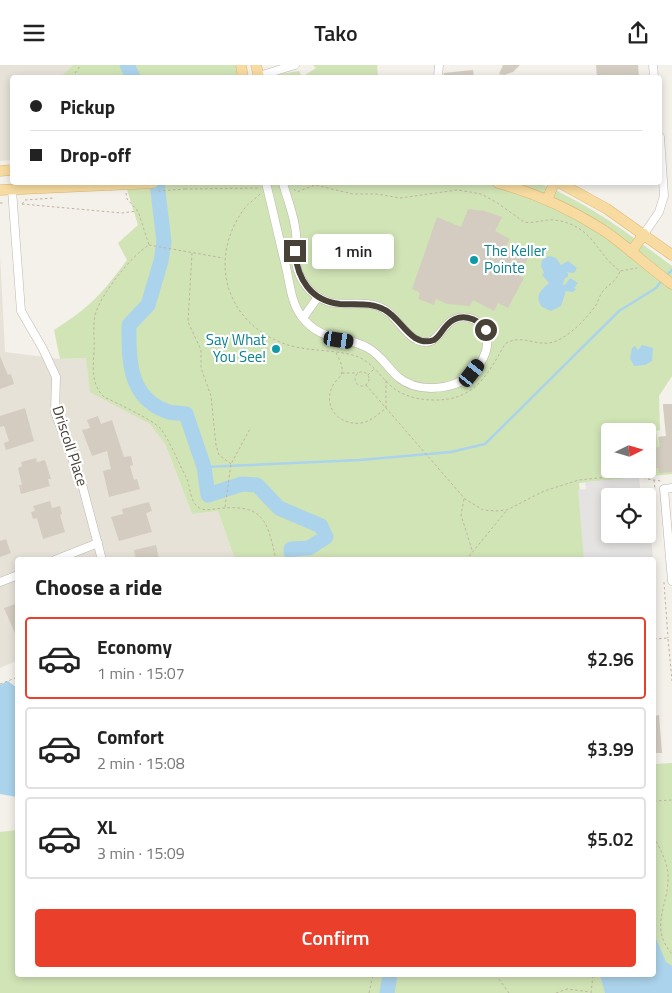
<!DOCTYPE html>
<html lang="en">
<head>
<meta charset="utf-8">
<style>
	:root { --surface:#fff; --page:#f2f2f2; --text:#222; --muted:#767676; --line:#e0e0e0; --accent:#ea402b }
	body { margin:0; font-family:"Titillium Web",sans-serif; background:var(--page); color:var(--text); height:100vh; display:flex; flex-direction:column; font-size:19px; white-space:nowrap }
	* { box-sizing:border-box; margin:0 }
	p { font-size:16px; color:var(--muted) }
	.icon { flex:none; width:28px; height:28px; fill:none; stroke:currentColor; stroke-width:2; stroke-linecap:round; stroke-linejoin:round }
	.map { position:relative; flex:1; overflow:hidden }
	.sheet { position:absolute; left:15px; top:492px; width:641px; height:420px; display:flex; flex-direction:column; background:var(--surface); border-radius:5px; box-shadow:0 2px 8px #0003 }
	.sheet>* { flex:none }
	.top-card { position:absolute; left:10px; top:10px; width:652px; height:110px; border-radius:5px; box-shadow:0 2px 8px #0003; display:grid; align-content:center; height:110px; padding:0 20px; background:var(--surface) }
	.needle { width:32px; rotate:85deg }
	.buttons { position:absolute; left:601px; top:358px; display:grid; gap:10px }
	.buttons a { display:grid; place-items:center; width:55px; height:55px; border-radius:5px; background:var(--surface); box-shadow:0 2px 8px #0003; font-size:25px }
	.end { position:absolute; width:22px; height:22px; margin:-11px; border:6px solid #474138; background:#fff; box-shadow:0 0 0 2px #fff }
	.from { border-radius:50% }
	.bubble { position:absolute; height:35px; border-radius:5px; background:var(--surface); box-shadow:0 2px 8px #0003; font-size:16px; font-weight:600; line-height:35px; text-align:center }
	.car { position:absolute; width:15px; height:30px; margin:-15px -8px; border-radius:6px; box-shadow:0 0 4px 1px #0007; background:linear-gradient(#222 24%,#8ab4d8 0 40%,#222 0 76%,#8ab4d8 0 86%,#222 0) }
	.top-card b { display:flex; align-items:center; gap:18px; height:48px; font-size:19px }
	.top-card b+b { border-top:1px solid var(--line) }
	.top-card i { width:12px; height:12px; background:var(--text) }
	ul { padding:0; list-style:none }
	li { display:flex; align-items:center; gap:15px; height:82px; margin:0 10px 8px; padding:0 10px; border:2px solid var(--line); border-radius:5px }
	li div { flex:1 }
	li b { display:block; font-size:19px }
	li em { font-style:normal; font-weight:600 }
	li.current { border-color:var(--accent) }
	li>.icon { width:45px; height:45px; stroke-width:1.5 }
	h2 { padding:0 20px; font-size:22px; line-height:60px }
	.button { display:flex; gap:10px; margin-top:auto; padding:10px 20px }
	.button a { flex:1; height:58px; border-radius:5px; background:var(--accent); color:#fff; font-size:20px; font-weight:600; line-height:58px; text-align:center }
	header { display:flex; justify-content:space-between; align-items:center; height:65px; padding:0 20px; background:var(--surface); font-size:22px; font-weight:600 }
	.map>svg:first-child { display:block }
	.residential { fill:#e7e2d8 }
	.green { fill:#d1e4b6; fill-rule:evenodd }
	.parking { fill:#e5e3e1 }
	.water { fill:#abd3eb }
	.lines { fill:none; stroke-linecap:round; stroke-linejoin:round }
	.stream { stroke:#abd3eb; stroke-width:2.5 }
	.river { stroke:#abd3eb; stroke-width:15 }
	.building { fill:#d4ccc0 }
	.minor-casing { stroke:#beb7ad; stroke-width:9 }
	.major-casing { stroke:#dbb770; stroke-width:11 }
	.path { stroke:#bfb39f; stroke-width:1; stroke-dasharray:2.5 2.5; stroke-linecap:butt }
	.minor { stroke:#fff; stroke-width:8 }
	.major { stroke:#f7dba0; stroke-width:10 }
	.major-bridge-casing { stroke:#dbb770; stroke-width:11; stroke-linecap:butt }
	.path-bridge { stroke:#bfb39f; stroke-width:1; stroke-dasharray:2.5 2.5; stroke-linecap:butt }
	.major-bridge { stroke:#f7dba0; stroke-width:10 }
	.route { stroke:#474138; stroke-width:6 }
	.culture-dot { fill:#0f9aa8; stroke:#fff; stroke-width:2 }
	.labels { text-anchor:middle; stroke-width:4.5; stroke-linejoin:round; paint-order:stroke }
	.culture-label { font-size:15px; fill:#0d838f; stroke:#fff; text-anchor:start }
	.street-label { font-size:15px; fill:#474138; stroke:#fff }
</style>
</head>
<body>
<header><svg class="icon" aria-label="menu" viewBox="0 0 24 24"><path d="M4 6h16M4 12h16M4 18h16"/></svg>Tako<svg class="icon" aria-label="share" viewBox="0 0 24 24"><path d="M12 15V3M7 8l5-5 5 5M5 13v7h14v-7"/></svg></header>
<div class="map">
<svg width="672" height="928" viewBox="0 0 672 928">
	<rect width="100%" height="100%" fill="#f4f0ea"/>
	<g class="residential">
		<polygon points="0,0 73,0 60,12 12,12 12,95 0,96"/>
		<polygon points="0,190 5,287 60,294 86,293 144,355 151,360 164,377 192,449 218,446 235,495 18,495 17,598 16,596 0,603"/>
	</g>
	<g class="green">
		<polygon points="73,0 236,0 239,12 60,12"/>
		<polygon points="313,0 377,0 378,12 274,12 275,10 299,6 302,12 316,3"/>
		<path d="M 125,118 L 538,118 C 589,138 629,169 672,201 L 672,311 L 659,331 L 660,365 L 656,366 L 659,382 L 658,372 L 666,371 L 663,340 L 672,339 L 672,409 L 579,418 L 587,495 L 235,495 L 218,446 L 192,449 L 165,379 L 150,359 L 90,327 L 86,293 L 60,294 L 54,265 C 90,242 102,229 127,195 L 118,178 L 138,160 ZM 610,366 L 648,366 L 648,404 L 610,404 Z"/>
		<polygon points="672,698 672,928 0,928 0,767 17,765 18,910 654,910 654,699"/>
	</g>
	<polygon class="parking" points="639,412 641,431 610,431 610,469 648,469 648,433 653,495 584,495 578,425 586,424 585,417"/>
	<g class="water">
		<path d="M 549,191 L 556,193 L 561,200 L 568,196 L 577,203 L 574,208 L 564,207 L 568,208 L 568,212 L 565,213 L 563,219 L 559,218 L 565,220 L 570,213 L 578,218 L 574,223 L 576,224 L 573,227 L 566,226 L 561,241 L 551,246 L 542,242 C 534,231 541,225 549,218 L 542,210 L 544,208 L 541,201 L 542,195 Z"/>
		<polygon points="642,280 653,283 652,296 645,300 634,301 630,293 632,283 635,281 638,285"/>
		<polygon points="8,616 17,623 17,732 0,729 0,620"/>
		<polygon points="654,869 666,897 672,901 672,928 605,928 600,910 654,910"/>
	</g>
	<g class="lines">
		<g class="stream">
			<polyline points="666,211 672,205"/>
			<polyline points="204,402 360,395 451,387 485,379 619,246 656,223 662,215"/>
		</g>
		<g class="river">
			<polyline points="127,0 133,12"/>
			<path d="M 157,118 L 164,177 L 161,196 L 148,240 L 129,260 C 129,295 128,331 166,346 C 172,349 179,347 186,349 L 204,402 L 208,430 L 242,419 L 257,420 L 279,443 L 321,461 L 326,472 L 309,483 L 291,484 L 292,495"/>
			<polyline points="387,928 390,910"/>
		</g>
	</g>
	<g class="building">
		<polygon points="503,0 520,0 513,7 504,10 499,9"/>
		<polygon points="596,0 638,0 639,12 597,12"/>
		<polygon points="473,5 474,12 444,12 444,8"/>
		<polygon points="468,144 485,146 502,152 495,166 510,174 506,181 528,193 519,211 524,213 508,243 498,238 494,246 473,235 470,241 447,239 436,234 434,240 418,234 420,228 412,224 437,152 461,162"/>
		<polygon points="0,291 8,310 11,309 14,319 0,324"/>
		<polygon points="663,339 672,339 672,407 659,408 658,403 654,403 652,383 660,382 659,372 666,371"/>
		<polygon points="25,343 34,376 6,385 4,378 9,376 4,361 0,362 0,351"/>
		<polygon points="98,351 101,359 112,355 124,392 131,391 133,400 130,401 134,415 137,414 140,424 109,432 103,406 111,404 107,386 92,391 82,365 90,363 87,355"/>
		<polygon points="36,393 37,397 45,395 51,414 48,414 50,421 21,429 19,420 22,420 18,403 22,401 21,397"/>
		<polygon points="50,436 52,443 60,441 62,449 60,450 65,467 43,474 37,453 33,454 31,447 35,446 33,441"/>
		<polygon points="149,437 152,446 146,448 152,467 119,476 111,452 123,449 122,444"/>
		<polygon points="6,474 11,488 0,492 0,476"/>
		<polygon points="156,480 159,494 136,495 134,485"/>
		<polygon points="18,538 18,575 4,543"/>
		<polygon points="659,650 662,688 654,688 654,651"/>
	</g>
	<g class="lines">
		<g class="minor-casing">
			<g id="minor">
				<polyline points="653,0 654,12"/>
				<polyline points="259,11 295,0"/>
				<polyline points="438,12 439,0"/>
				<path d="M 266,118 C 273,146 279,174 286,202 C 290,219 291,238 302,252 C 322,278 343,269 368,283 C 381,290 387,302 398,312 C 417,328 453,326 471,309 C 481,300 489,286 487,272 C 485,256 467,248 453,255 C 440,262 437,284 417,275 C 401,267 396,247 377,241 C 362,236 344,241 329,237 C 307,230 295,209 295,187 C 296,181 297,175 296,169 C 295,152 287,134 283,118"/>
				<polyline points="12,125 21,246 43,284 56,312 55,347 83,423 102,495"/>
				<polyline points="644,169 659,147 664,131 660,72"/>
				<polyline points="303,253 318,232"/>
				<polyline points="672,423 664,424 672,516"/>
				<polyline points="55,495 98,478"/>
				<polyline points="0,517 18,510"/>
			</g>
		</g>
		<g class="major-casing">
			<g id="major">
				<polyline points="241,0 243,12"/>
				<polyline points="256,0 259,12"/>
				<polyline points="0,106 12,105"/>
				<path d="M 498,118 C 535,128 570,144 603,165 C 627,181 648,202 672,219"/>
				<polyline points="560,118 607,144 672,190"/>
				<polyline points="0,125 110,120"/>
				<polyline points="547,135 554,118"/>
				<polyline points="631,187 644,169"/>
			</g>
		</g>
		<g class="path">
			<polyline points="72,12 81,0"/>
			<polyline points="185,124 260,123"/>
			<path d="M 294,124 L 297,127 L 315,120 L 353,129 L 377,129 L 400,133 L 457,125 L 470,127 L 481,129 L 496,137 L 524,157 C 534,159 544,154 555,155 C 594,161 594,187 620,206 L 637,203"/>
			<path d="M 126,128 L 127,134 L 138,146 L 149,180 C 131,191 103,227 96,247 C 92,259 95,273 94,285 C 93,303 91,319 104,332 C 117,338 153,355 161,364 C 171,378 178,397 186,412 C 190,420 190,434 196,440 C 201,446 208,445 214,444 C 262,438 267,452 276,495"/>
			<path d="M 260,129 C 256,134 248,138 244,144 C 207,195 226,258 285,279 C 308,287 333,284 356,291 C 373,297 382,315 396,325 C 407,332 421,335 433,335 C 474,336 487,311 505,279 C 520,269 534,280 549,278 C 565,276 585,255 594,243 C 598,238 599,231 603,226 C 610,218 616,217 620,206"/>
			<polyline points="0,138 5,138"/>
			<polyline points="22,139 122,148 137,146"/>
			<polyline points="22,139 25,135 54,133"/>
			<polyline points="149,180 223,193"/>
			<polyline points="192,188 188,257 201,285 201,303 211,331 216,380 219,390 231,399"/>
			<path d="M 336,288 C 339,294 343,300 342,307 C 341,312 336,315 333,320 C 325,335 331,352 348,357 C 364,362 374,353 386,343 L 386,315"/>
			<circle cx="362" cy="314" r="7"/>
			<polyline points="342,308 358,308"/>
			<polyline points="368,310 374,304"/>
			<polyline points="366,320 465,434 483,445 496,446 507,445 544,426 579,415 638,409 647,414 661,416"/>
			<polyline points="654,415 655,424"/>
			<polyline points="464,434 461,450 472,485"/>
			<polyline points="225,442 231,399 251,362"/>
			<polyline points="466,495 507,445"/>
			<polyline points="664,517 668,573"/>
			<polyline points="654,574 668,573 672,616"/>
			<polyline points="0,619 18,612"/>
			<polyline points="654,736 672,735"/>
			<path d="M 654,772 C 660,784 667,796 668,809 C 670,839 648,861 672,889"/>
			<polyline points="496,910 509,928"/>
			<polyline points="369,928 373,910"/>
			<polyline points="556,928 567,924 590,927"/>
			<polyline points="591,928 593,910"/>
		</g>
		<use href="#minor" class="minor"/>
		<use href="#major" class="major"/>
		<g class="major-bridge-casing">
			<polyline id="major-bridge" points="110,120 153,118"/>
		</g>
		<polyline class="path-bridge" points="158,126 185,124"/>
		<use href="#major-bridge" class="major-bridge"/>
	</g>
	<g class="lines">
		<path class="route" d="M 295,186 C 297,214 311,236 340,239 C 356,240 371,237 385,245 C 402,254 411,283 434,275 C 440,271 442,265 447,260 C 459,247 477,252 486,265"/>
	</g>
	<g class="culture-dot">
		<circle cx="474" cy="195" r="5"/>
		<circle cx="276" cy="284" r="5"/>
	</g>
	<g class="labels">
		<g class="culture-label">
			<text x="484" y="191">The Keller<tspan x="484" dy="17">Pointe</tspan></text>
			<text x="266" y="280" text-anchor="end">Say What<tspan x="266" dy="17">You See!</tspan></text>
		</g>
		<g class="street-label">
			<text transform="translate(70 381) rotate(72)" y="5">Driscoll Place</text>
		</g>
	</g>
</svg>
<div class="buttons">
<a><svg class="needle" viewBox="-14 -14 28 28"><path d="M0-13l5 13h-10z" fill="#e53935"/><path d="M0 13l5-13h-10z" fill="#767676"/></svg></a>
<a><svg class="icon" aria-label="locate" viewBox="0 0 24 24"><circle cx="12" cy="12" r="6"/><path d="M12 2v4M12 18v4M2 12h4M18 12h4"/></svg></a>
</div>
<i class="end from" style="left:486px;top:265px"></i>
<i class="end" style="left:295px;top:186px"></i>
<div class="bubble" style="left:312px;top:169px;width:82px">1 min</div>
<i class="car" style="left:339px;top:275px;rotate:99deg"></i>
<i class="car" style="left:472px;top:308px;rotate:38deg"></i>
<div class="top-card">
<b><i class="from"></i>Pickup</b>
<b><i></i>Drop-off</b>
</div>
<section class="sheet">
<h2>Choose a ride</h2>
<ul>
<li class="current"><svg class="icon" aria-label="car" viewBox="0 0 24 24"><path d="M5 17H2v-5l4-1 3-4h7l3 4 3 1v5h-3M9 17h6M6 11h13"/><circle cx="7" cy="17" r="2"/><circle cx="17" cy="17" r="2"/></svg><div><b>Economy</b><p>1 min · 15:07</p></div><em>$2.96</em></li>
<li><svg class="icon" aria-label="car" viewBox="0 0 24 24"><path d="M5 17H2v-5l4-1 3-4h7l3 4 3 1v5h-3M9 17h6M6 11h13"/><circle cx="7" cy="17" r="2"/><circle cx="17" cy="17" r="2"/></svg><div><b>Comfort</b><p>2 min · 15:08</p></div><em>$3.99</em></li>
<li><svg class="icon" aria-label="car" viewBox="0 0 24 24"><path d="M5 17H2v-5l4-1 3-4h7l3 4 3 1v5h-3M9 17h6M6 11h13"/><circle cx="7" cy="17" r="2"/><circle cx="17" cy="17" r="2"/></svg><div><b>XL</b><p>3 min · 15:09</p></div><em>$5.02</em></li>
</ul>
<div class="button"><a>Confirm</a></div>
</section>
</div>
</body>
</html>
